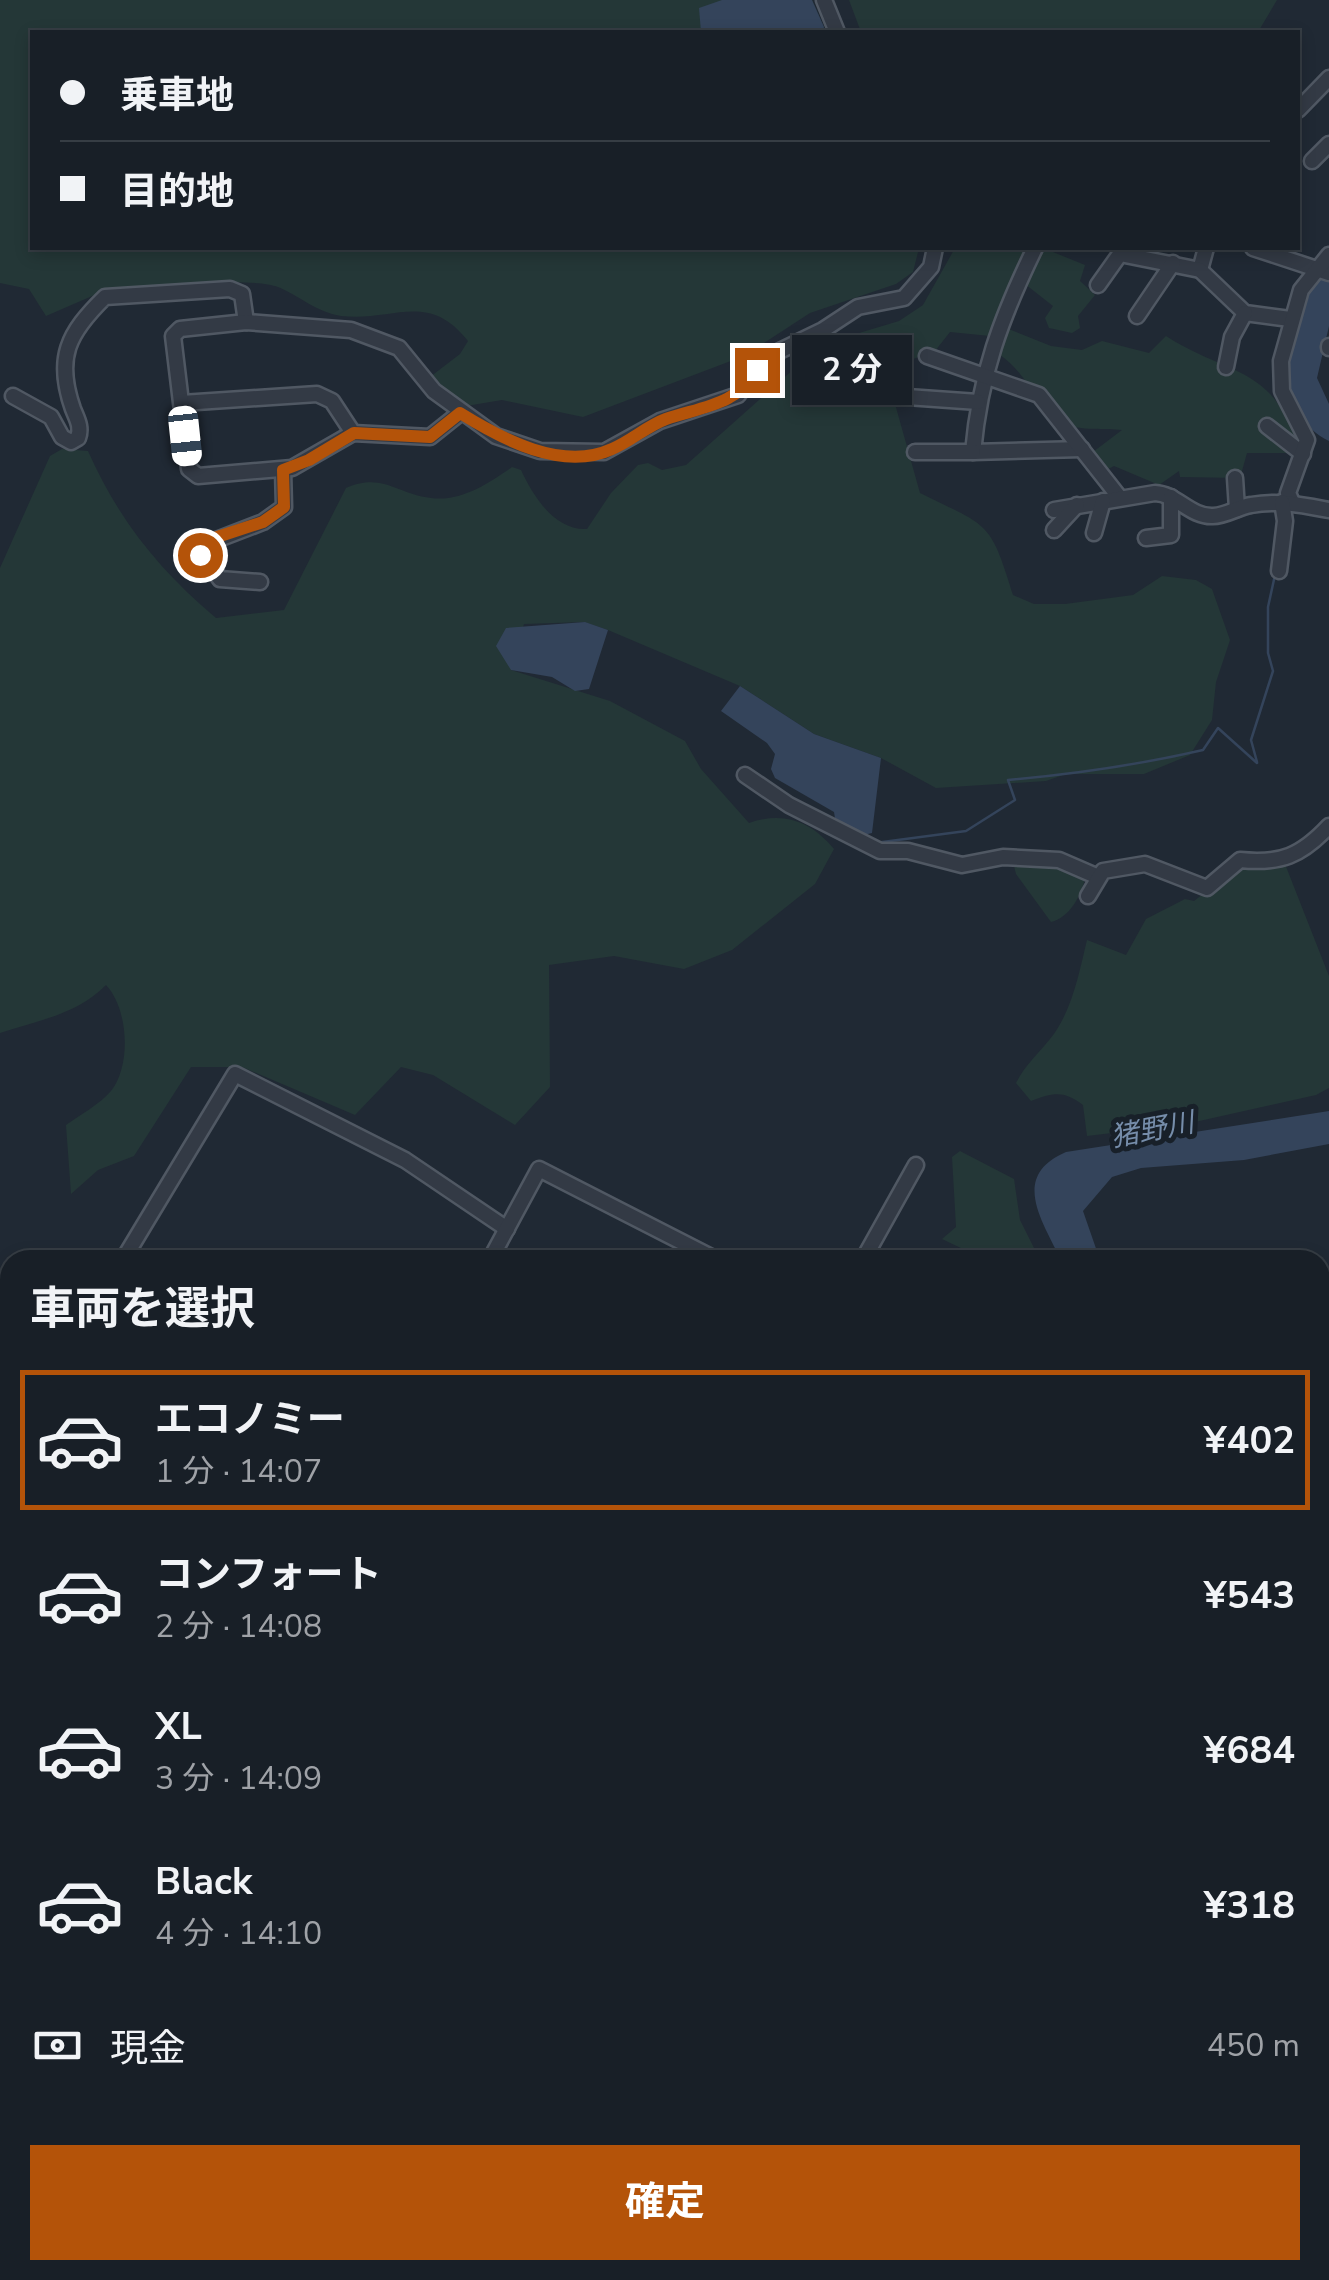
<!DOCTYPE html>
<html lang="ja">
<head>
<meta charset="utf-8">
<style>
	:root { --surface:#181f27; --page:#252c33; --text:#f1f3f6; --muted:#9fa2a7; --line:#363d44; --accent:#b45309 }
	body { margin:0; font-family:"Nunito Sans","Noto Sans JP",sans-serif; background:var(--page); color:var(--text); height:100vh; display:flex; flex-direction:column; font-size:38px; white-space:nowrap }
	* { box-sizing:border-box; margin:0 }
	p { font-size:32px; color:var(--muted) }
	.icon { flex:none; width:55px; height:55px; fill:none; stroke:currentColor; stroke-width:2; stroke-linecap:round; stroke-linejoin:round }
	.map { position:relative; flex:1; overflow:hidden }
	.sheet { position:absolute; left:0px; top:1250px; width:1330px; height:1030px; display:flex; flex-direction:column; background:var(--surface); border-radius:30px 30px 0 0; box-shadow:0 5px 15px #0003,0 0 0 2px var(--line) }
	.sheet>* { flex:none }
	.hud { position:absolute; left:30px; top:30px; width:1270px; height:220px; border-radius:0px; box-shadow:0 5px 15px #0003,0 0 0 2px var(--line); display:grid; align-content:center; height:220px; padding:0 30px; background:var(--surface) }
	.end { position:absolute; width:45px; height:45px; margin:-22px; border:12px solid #b45309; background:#fff; box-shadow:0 0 0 5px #fff }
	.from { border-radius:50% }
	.bubble { position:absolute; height:70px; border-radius:0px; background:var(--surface); box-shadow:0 5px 15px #0003,0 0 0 2px var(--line); font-size:32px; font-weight:700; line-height:70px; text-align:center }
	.car { position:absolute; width:30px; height:60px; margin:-30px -15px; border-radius:12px; box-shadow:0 0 8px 2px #0007; background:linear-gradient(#fff 24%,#345 0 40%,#fff 0 76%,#345 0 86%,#fff 0) }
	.hud b { display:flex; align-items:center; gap:35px; height:95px; font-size:38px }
	.hud b+b { border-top:2px solid var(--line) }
	.hud i { width:25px; height:25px; background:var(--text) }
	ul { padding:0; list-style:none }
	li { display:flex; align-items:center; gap:30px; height:140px; margin:0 20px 15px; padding:0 10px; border:5px solid transparent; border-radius:0px }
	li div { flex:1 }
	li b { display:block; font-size:38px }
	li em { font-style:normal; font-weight:700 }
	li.on { border-color:var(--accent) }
	li>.icon { width:90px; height:90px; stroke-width:1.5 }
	h2 { padding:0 30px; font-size:45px; line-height:120px }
	.pay { display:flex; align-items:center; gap:25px; height:110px; padding:0 30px; font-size:38px }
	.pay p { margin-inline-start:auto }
	.button { display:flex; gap:20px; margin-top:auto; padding:20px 30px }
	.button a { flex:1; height:115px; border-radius:0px; background:var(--accent); color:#fff; font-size:40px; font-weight:700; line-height:115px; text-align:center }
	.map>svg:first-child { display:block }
	.green { fill:#243737 }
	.water { fill:#34445b }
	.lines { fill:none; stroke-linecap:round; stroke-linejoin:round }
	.stream { stroke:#34445b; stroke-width:2.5 }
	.minor-casing { stroke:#505863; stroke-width:19 }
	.major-casing { stroke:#3c434e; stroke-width:22 }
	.minor { stroke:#333a45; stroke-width:14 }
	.major { stroke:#515965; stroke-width:18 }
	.route { stroke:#b45309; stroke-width:12 }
	.labels { text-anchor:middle; stroke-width:10; stroke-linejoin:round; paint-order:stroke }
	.water-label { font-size:28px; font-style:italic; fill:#768daa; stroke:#182029 }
</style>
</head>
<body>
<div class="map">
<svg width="1329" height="2280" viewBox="0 0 1329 2280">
	<rect width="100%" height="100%" fill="#202934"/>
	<g class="green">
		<path d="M 0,0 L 812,0 L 826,32 L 32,32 L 32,248 L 919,248 L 913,272 L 896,284 L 810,313 L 744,356 L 583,417 L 502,400 L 466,406 L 430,377 L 460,354 L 468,341 C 428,290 393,322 341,316 C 316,312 300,296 278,287 C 254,277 161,286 130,287 L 106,290 L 46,316 L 29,289 L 0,283 Z"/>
		<polygon points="849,0 1277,0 1258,32 861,32"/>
		<path d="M 955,248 L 1027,248 L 990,336 L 950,332 L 935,351 L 902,363 L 890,386 L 920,493 C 989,527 990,520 1013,595 L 1034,604 L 1065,604 L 1133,595 L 1162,576 L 1196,580 L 1212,589 L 1230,640 L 1216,682 L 1212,720 L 1190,755 L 1144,774 L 1066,774 L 1046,781 L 936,788 L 881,758 L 814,734 L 740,686 L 608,630 L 584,622 L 524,624 L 511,670 L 610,701 L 685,741 L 701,769 L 749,823 C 783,811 811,821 834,849 L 815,884 L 732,950 L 684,969 L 614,956 L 549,965 L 550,1087 L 515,1125 L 433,1075 L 401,1067 L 355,1115 L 242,1067 L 191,1067 L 134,1156 L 98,1170 L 71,1194 L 66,1125 C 80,1115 100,1104 111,1091 C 132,1065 128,1008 106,985 C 78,1014 37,1021 0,1033 L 0,568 L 50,456 L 62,449 L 88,451 C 118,519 159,570 216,618 L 284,610 L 346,488 C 383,472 396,494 431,498 C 461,502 489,483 512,467 L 521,470 C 533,496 555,531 587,529 L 611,493 L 638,465 L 648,463 L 662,470 L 686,465 L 804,360 L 859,333 L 899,321 L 923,305 Z"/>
		<polygon points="1043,248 1085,265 1080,281 1095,295 1078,316 1080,328 1072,333 1049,328 1045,318 1053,306 1025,284"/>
		<path d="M 1006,328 L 1051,346 L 1082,350 L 1102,341 L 1149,353 L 1166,336 C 1228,376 1268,363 1299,443 L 1295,453 L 1247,453 L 1240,478 L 1180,477 L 1179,471 L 1159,485 L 1114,466 L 1099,474 L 1089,455 L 1122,430 C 1107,428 1078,431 1066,424 C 1037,408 1028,374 1000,355 Z"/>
		<path d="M 1020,861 L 1059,865 L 1085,878 C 1081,896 1070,917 1051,922 L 1016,874 L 1014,866 Z"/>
		<path d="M 1285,864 L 1329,976 L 1329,1088 L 1316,1095 L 1186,1124 L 1087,1136 L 1083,1105 C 1063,1090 1053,1093 1031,1101 L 1016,1083 C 1026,1064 1037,1055 1050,1039 C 1072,1012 1079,973 1087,940 L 1126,955 L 1146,919 L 1185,899 L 1194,901 L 1237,868 Z"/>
		<polygon points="960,1151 1014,1179 1020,1220 1040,1260 986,1260 942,1239 956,1227 952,1157"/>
		<polygon points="0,1544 10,1552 10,1938 0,1957"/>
		<polygon points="10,1964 10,2270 498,2270 498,2280 0,2280 0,1967"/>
		<polygon points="593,2270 730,2270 734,2280 587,2280"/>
	</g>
	<g class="water">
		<polygon points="722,0 812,0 824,27 822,32 701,32 699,8"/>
		<path d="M 1329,264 L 1329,326 L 1317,378 L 1329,404 L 1329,441 C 1278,415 1275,349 1300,302 C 1307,289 1320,276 1329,264 Z"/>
		<polygon points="585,622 608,630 589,689 575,691 552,677 511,670 496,646 506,628"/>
		<polygon points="740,686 814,734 881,758 872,833 859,836 835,818 834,812 775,778 771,769 775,754 767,743 721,711"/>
		<path d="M 1329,1111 L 1329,1144 L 1244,1160 L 1141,1168 L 1112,1177 L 1083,1211 L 1100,1260 L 1061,1260 C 1042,1220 1010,1176 1066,1152 Z"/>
		<polygon points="7,1389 10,1393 10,1539 0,1529 0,1391"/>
	</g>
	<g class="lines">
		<g class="stream">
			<polyline points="1257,762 1251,740 1273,671 1268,653 1268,607 1275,575"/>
			<path d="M 875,843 L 966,831 L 1015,800 L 1008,780 C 1075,774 1138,765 1203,750 L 1218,728 L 1257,763"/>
			<polyline points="1320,1877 1329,1854"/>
			<polyline points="1320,2082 1329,2059"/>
			<polyline points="1320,2138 1329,2141"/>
			<polyline points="1146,2280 1147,2270"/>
		</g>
		<g class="minor-casing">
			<g id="minor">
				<polyline points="824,0 837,32"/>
				<polyline points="1298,110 1329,78"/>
				<polyline points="1312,161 1329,144"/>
				<path d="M 1035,248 C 1001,318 980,374 973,452 L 1082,449"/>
				<polyline points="1253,248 1329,273"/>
				<polyline points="1200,270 1206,248"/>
				<polyline points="1098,285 1120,254 1200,270 1245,313 1290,319"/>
				<polyline points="1137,316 1173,263"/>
				<polyline points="1329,346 1329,348"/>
				<polyline points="927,356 1039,395 1120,498"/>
				<polyline points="1226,367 1232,337 1245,313"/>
				<path d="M 13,396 L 51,417 L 62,437 L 71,442 L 78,438 C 82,427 77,419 73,409 C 55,358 68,333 105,297 L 230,289 L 242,294 L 246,322"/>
				<polyline points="893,396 978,402"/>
				<polyline points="182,403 317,394 332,401 353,433"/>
				<polyline points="460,413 430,437 353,433 292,468 198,476 189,469 173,336 180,329 246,322 351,330 399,348 434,391 496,436 540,451 604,452 660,421 738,395 765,358 823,330 858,307 904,298 931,267 935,248"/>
				<polyline points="1267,426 1303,454"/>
				<polyline points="915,452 973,452"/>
				<polyline points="1235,478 1237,509"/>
				<polyline points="1292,502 1288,493 1307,440 1282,391 1281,361 1301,290 1329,255"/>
				<path d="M 1054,510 L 1155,493 C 1177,494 1190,517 1213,516 C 1226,516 1238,507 1251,505 C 1279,500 1302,505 1329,510"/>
				<polyline points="1054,530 1077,505"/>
				<polyline points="1094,533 1103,501"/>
				<polyline points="1146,538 1171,535 1171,497"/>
				<polyline points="1279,571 1285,521 1282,502"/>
				<polyline points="260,582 220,579 198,547 263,522 284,507 283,470"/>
				<polyline points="745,775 789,805 880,851 908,851 962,865 1003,857 1059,860 1096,876"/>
				<path d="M 1088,896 L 1103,871 L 1145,864 L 1207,888 L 1240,860 C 1281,864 1301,856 1329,826"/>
				<polyline points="123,1260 235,1074 405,1160 507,1229"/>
				<polyline points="490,1260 539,1169 717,1260"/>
				<polyline points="863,1260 916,1165"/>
				<polyline points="1320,1630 1329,1606"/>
				<polyline points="1320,1839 1329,1842"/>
				<polyline points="779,2270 784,2280"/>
				<polyline points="805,2280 857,2274"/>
			</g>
		</g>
		<g class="major-casing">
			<g id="major">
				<polyline points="0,1360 10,1367"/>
				<polyline points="1320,2156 1329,2158"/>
				<polyline points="958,2270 967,2280"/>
				<polyline points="1135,2280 1137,2270"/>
			</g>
		</g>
		<use href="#minor" class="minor"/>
		<use href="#major" class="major"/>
	</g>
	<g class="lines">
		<path class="route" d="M 200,555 L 202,542 L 263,522 L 284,507 L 283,470 L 309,460 L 354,433 L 430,437 L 460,413 C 502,439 562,472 612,449 C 631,441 647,426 666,419 C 701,407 738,405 757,370"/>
	</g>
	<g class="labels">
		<g class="water-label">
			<text transform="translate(1152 1129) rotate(-11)" y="10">猪野川</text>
		</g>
	</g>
</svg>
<i class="end from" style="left:200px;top:555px"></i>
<i class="end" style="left:757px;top:370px"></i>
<div class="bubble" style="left:792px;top:335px;width:120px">2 分</div>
<i class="car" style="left:185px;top:436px;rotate:174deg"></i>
<div class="hud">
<b><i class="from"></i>乗車地</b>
<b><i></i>目的地</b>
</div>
<section class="sheet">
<h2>車両を選択</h2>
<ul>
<li class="on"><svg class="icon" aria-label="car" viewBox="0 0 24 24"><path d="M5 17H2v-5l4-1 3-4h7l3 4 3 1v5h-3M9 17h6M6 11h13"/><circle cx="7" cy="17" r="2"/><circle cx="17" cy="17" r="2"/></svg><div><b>エコノミー</b><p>1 分 · 14:07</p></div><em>¥402</em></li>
<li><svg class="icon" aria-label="car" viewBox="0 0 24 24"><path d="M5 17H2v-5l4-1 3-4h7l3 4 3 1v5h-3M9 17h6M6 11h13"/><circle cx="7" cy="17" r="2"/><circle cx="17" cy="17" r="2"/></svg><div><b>コンフォート</b><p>2 分 · 14:08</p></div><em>¥543</em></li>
<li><svg class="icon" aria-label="car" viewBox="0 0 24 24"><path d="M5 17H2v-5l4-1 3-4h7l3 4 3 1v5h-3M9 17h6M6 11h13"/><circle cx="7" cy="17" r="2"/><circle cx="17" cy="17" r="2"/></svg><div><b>XL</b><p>3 分 · 14:09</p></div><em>¥684</em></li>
<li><svg class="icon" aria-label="car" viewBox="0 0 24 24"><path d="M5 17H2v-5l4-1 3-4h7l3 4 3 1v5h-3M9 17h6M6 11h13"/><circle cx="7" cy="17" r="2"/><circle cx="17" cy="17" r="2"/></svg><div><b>Black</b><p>4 分 · 14:10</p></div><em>¥318</em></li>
</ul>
<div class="pay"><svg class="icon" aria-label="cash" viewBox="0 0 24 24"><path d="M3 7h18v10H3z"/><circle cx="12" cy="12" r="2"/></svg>現金<p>450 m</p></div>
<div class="button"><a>確定</a></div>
</section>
</div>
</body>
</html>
